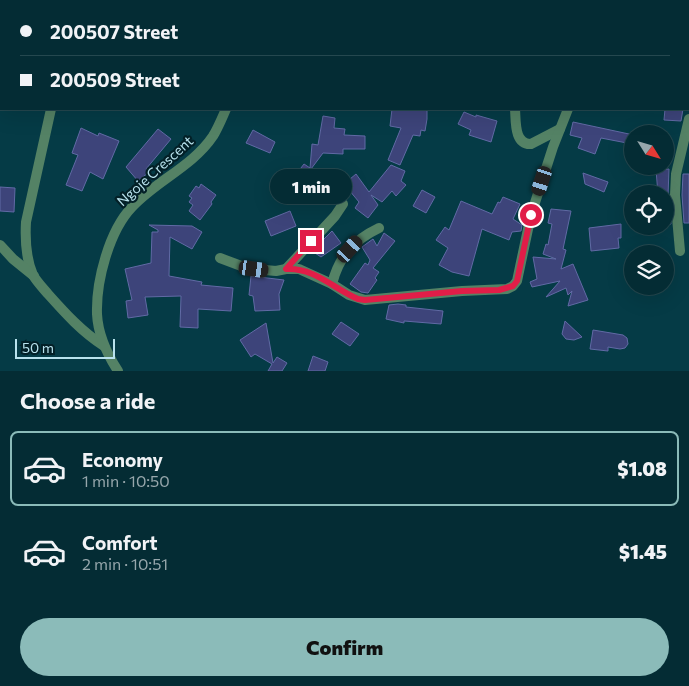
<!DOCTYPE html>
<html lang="en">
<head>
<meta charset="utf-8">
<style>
	:root { --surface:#042c34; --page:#0d343c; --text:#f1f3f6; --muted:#97a7ac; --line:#25484f; --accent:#8bbbb9 }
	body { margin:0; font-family:Commissioner,sans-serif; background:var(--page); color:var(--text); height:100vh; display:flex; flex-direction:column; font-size:19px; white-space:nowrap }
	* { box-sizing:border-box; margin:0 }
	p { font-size:16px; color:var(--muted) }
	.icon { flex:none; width:28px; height:28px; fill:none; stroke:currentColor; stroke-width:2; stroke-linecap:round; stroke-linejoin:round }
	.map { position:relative; height:371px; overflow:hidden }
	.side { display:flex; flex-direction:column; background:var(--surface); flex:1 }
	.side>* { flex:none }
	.banner { position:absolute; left:0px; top:0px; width:690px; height:110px; box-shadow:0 5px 20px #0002,0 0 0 1px var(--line); display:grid; align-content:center; height:110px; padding:0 20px; background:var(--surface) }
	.needle { width:32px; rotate:127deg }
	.buttons { position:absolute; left:624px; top:125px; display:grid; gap:10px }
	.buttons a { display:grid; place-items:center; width:50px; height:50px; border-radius:50%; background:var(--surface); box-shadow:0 5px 20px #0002,0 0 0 1px var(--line); font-size:25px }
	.scale { position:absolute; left:15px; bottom:12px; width:100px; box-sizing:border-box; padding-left:5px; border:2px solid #b8e2ed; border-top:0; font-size:14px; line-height:18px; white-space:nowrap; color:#b8e2ed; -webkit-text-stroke:4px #032027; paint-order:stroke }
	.end { position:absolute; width:22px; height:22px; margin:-11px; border:6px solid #e11d48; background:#fff; box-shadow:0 0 0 2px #fff }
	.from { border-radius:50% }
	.bubble { position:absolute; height:35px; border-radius:18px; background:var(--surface); box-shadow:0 5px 20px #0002,0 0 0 1px var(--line); font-size:16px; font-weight:800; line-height:35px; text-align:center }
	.car { position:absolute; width:15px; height:30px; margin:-15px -8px; border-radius:6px; box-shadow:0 0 4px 1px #0007; background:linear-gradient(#222 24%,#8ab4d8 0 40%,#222 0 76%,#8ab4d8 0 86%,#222 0) }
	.banner b { display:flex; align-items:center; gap:18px; height:48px; font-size:19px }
	.banner b+b { border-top:1px solid var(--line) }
	.banner i { width:12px; height:12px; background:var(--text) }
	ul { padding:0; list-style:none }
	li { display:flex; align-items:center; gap:15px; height:75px; margin:0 10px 8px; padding:0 10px; border:2px solid transparent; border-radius:8px }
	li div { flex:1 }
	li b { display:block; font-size:19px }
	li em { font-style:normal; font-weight:800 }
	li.current { border-color:var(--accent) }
	li>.icon { width:45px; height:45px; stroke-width:1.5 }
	h2 { padding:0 20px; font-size:22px; line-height:60px }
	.primary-button { display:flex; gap:10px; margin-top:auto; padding:10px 20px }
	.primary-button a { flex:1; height:58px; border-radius:30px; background:var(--accent); color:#111; font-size:20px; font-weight:800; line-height:58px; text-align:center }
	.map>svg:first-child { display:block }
	.building { fill:#3d447a; stroke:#616aa5 }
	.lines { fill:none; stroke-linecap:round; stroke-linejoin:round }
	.street { stroke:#548265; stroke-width:10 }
	.route { stroke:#e11d48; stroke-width:6 }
	.labels { text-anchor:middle; stroke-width:4.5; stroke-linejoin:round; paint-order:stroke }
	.street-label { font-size:14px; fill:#b8e2ed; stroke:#032027 }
</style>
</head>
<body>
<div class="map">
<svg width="689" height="371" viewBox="0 0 689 371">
	<rect width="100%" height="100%" fill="#053b46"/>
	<g class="building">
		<polygon points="392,109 427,109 427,119 425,131 421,130 420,136 413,135 400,165 388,160 401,128 390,126"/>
		<polygon points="665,109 683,109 681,121 664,120"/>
		<polygon points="464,112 476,117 476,115 497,121 491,142 469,135 471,130 458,124"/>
		<polygon points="323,116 335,118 334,128 345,129 344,135 365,136 365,149 343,149 343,154 323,153 311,169 325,178 316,192 294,177 304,164 310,168 312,144 318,145"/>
		<polygon points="573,122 629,134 627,143 601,138 595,154 578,148 582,138 570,135"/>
		<polygon points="81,128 98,136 99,133 119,141 103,179 90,172 82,191 66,185 78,155 72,153"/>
		<polygon points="158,129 171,139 146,169 149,172 138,181 126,167"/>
		<polygon points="253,130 275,142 270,153 246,143"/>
		<polygon points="391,165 405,171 401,181 406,185 396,196 392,191 382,202 371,195 378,205 368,218 355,208 359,202 344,184 356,174 369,192"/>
		<polygon points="669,169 668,196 671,224 665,225 665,194 658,194 656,170"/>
		<polygon points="583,173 608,182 604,192 585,184"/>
		<polygon points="683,174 689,174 689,223 684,223 682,195"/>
		<polygon points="201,184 216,195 211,202 212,204 200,220 189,211 193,205 189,202 192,198 189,196 196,186 199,188"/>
		<polygon points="0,187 15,188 14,212 0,211"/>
		<polygon points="422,190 435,197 426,213 413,206"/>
		<polygon points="503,197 520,204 513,219 522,225 521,231 512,232 509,240 482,229 469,276 452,272 439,265 448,248 436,240 445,227 449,230 461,201 492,214 498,202 500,203"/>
		<polygon points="551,209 571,211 563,249 566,250 561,269 573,264 588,300 568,306 572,291 568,295 566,288 546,297 560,281 532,287 530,282 537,279 533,257 556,259 543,254 546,244 548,245 552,224 548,223"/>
		<polygon points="290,211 296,226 271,236 265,221"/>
		<polygon points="621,224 621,238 618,238 619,248 591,251 589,228"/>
		<polygon points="149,225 192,226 202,232 192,249 170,237 169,276 202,282 201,285 233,288 231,311 198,309 198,328 180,327 181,296 145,297 148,315 128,318 126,301 132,300 125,269 151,263 152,232 158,232 158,230"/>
		<polygon points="332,231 341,243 321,257 312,251"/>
		<polygon points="384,233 395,241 373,268 379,272 375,278 377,280 368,293 361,292 350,284 365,263 368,265 370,260 362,247 373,239 377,246"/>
		<polygon points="251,276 284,280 279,294 280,310 255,311 253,296 249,295"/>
		<polygon points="398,304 406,305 406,307 443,311 441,324 404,321 404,323 386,319 389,305"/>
		<polygon points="565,321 582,337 574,340 566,339 562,334"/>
		<polygon points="341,322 359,334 350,346 332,334"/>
		<polygon points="266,323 273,363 277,357 287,363 282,371 268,371 272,364 255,354 251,357 240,340"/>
		<polygon points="593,330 623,335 627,338 628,344 625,348 620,349 608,347 608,351 590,349"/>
		<polygon points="313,356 328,362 325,371 308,371"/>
	</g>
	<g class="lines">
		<g class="street">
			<polyline points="227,0 228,1"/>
			<polyline points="55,1 55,0"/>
			<polyline points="128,1 131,0"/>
			<polyline points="247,1 247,0"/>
			<polyline points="650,1 651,0"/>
			<polyline points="0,15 1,16"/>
			<path d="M 51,109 L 26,222 C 25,240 26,259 33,275 C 37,282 43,288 48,294 C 65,313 82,332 104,346"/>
			<path d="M 515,109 C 516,121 514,145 531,144 L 560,129"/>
			<polyline points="0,245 13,259 34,276"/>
			<polyline points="680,251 675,195 676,174 689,119"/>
			<polyline points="220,258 244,267 265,270 276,271 286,269 299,269 332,284 349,295 365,300 462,291 507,289 513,286 517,281 531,215 553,147 568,109"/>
			<polyline points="286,269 335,216 343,204"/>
			<path d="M 332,284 C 339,256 354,240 379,228"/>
			<path d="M 118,371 C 107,354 98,334 97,314 C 96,281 109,231 132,207 C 156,181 193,166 213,136 C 218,128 222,118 226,109"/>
		</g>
	</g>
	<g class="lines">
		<path class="route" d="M 311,241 L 286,269 C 314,267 334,289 358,299 L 365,300 L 462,291 L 499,290 L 513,286 L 517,281 L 531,215"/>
	</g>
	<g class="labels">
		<g class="street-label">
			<text transform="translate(155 171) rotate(-42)" y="5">Ngoje Crescent</text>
		</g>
	</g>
</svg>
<div class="buttons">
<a><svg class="needle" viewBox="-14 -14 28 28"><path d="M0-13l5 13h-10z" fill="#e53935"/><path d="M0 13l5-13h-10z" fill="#97a7ac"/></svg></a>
<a><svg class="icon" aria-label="locate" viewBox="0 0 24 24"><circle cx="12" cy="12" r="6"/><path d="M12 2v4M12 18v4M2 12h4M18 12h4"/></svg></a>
<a><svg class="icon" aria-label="layers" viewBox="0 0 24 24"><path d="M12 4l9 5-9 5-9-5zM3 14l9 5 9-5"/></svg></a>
</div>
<div class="scale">50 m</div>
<i class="end from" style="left:531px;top:215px"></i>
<i class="end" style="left:311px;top:241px"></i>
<div class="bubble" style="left:270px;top:169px;width:82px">1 min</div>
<i class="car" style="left:542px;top:181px;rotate:198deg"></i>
<i class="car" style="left:350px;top:249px;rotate:42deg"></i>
<i class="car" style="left:254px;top:269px;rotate:98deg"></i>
<div class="banner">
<b><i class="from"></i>200507 Street</b>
<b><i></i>200509 Street</b>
</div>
</div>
<section class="side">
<h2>Choose a ride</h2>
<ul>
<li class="current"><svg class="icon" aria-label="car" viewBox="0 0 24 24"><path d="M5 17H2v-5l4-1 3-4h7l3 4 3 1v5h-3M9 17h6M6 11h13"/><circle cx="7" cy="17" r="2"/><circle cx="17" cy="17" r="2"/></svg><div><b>Economy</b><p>1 min · 10:50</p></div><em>$1.08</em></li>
<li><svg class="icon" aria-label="car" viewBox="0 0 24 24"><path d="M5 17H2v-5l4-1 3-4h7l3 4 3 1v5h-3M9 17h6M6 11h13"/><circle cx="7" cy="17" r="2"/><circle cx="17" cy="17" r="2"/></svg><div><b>Comfort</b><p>2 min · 10:51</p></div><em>$1.45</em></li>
</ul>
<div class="primary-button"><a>Confirm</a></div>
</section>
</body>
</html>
